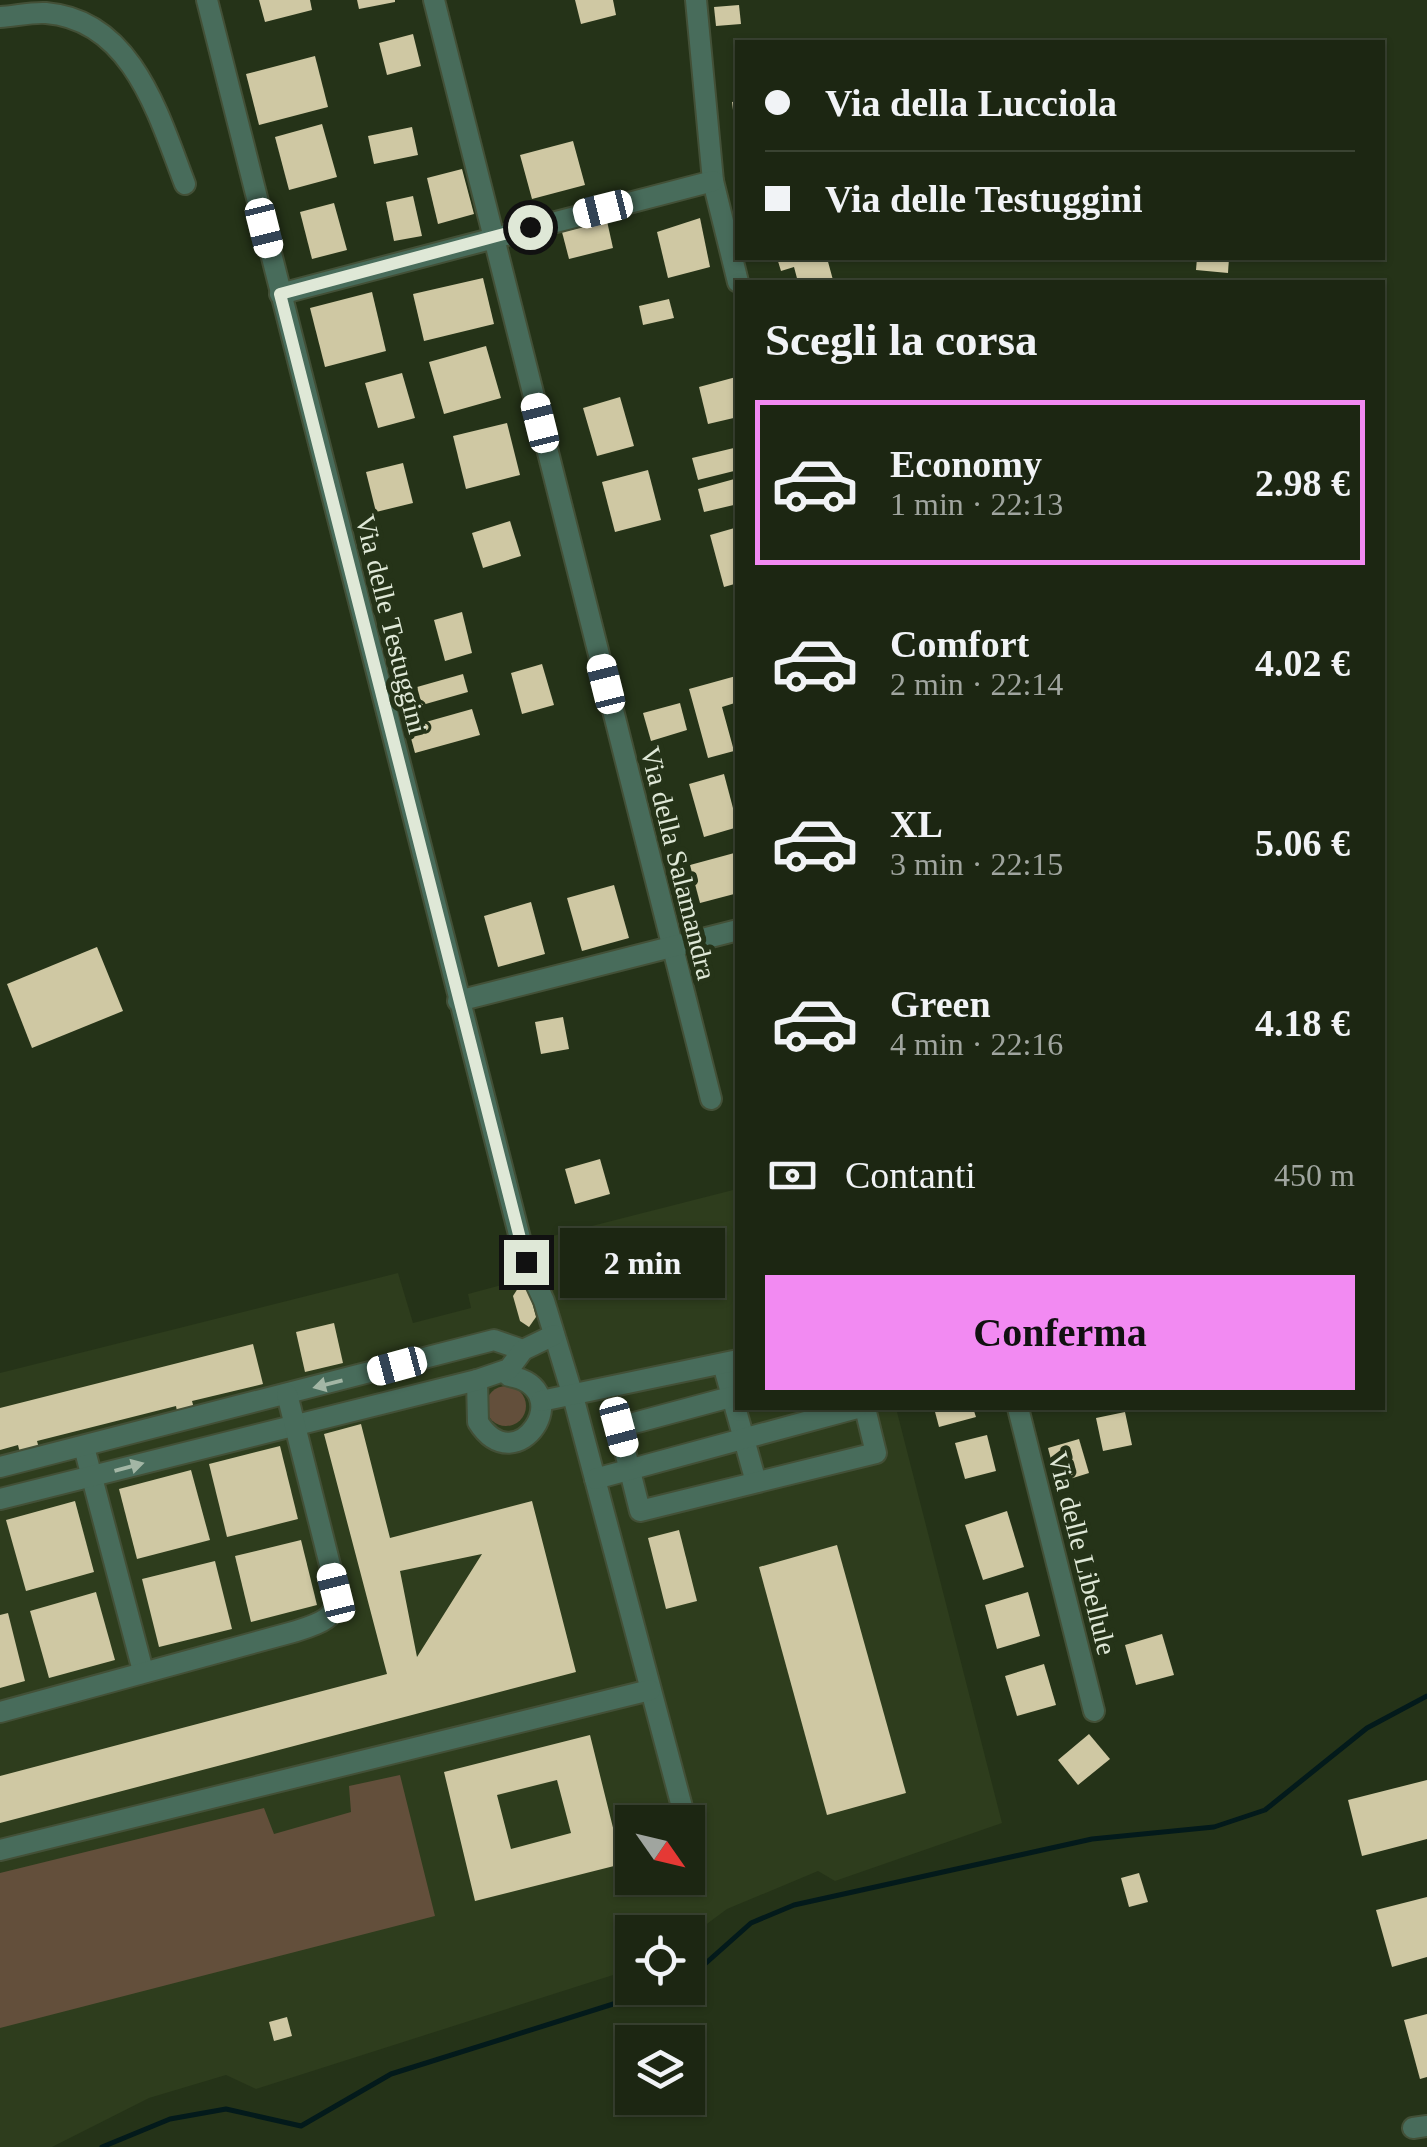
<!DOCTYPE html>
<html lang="it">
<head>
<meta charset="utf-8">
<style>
	:root { --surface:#1c2612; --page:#252e1b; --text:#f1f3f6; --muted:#a0a59f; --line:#3a4332; --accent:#f28af2 }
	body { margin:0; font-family:"Times New Roman",serif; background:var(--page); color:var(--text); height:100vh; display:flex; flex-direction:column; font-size:38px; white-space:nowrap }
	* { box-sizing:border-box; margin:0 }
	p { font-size:32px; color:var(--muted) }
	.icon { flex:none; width:55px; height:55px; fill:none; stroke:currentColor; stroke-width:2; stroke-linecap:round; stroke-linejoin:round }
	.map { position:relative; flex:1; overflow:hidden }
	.sheet { position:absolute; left:735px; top:280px; width:650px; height:1130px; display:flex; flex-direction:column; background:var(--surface); border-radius:0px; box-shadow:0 2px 8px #0004,0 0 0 2px var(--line) }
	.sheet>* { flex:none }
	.hud { position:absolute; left:735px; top:40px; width:650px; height:220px; border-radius:0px; box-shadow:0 2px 8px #0004,0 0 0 2px var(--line); display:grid; align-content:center; height:220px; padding:0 30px; background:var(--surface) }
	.needle { width:65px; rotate:124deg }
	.buttons { position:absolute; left:615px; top:1805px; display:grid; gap:20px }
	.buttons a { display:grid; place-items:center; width:90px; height:90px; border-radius:0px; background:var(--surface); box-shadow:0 2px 8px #0004,0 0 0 2px var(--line); font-size:50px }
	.end { position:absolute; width:45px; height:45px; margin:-22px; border:12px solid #dfe8d7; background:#111; box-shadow:0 0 0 5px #111 }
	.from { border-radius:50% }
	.bubble { position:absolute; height:70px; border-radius:0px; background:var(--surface); box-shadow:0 2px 8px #0004,0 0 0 2px var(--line); font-size:32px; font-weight:800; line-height:70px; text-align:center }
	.car { position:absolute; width:30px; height:60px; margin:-30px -15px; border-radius:12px; box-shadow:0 0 8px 2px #0007; background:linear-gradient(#fff 24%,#345 0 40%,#fff 0 76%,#345 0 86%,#fff 0) }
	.hud b { display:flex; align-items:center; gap:35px; height:95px; font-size:38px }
	.hud b+b { border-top:2px solid var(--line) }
	.hud i { width:25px; height:25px; background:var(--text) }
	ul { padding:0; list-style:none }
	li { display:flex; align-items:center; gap:30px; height:165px; margin:0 20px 15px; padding:0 10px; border:5px solid transparent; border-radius:0px }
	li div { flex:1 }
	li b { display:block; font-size:38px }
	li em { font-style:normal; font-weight:800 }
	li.active { border-color:var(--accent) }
	li>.icon { width:90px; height:90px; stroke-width:1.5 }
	h2 { padding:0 30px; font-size:45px; line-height:120px }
	.pay { display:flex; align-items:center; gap:25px; height:110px; padding:0 30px; font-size:38px }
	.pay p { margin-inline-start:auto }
	.button { display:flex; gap:20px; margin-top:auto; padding:20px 30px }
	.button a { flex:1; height:115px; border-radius:0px; background:var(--accent); color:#111; font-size:40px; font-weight:800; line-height:115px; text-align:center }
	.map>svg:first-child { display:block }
	.built { fill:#2e3d1d; fill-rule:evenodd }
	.green { fill:#634f3b }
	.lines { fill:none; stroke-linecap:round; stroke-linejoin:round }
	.stream { stroke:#031a1b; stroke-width:5 }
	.building { fill:#cfc8a3; fill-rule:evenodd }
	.minor-casing { stroke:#435037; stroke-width:24 }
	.minor { stroke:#486c5b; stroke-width:20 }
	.oneway { fill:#a3b6a5 }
	.route { stroke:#dfe8d7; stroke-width:12 }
	.labels { text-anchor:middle; stroke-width:10; stroke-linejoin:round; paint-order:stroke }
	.street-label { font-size:28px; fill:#dfe8d7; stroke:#253318 }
</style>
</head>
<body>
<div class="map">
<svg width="1427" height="2147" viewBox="0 0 1427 2147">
	<rect width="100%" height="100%" fill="#253318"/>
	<path class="built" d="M 737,1189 L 738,1408 L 896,1408 L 1002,1823 L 835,1881 L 818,1871 L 727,1909 L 688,1938 L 688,1932 L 632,1932 L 632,1969 L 256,2089 L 226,2075 L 149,2098 L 52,2147 L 0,2147 L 0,1373 L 398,1273 L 413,1323 L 471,1308 L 468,1294 L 546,1273 L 537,1240 ZM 632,1822 L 688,1822 L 688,1878 L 632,1878 Z"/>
	<g class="green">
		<circle cx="506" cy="1406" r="20"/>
		<polygon points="400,1775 435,1916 0,2028 0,1873 264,1808 274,1834 351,1812 349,1786"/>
	</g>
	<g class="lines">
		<g class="stream">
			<polyline points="688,1979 751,1923 794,1905 1092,1839 1214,1827 1265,1810 1367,1728 1427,1696"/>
			<polyline points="102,2147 170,2119 226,2109 301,2126 391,2074 664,1988"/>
		</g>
	</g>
	<g class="building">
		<polygon points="259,0 310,0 312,10 265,22"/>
		<polygon points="357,0 395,0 395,2 359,9"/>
		<polygon points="575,0 613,0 616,15 581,24"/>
		<polygon points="739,5 741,24 716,26 714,7"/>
		<polygon points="413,34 421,66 387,75 379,43"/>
		<polygon points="315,56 328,107 259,125 246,74"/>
		<polygon points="738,101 738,126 735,126 732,102"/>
		<polygon points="322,124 337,177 289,190 275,137"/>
		<polygon points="412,127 418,155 374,164 368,136"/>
		<polygon points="573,141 585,185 532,199 520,155"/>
		<polygon points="462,169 474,214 438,224 427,178"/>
		<polygon points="413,196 422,236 394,241 386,202"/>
		<polygon points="334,203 347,250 312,259 300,212"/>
		<polygon points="700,218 710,267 668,278 657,232"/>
		<polygon points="607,221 613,248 569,259 562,232"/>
		<polygon points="777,258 827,258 833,280 798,282 794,267 781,271"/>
		<polygon points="1197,258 1229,258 1228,273 1196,270"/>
		<polygon points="483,278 494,324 424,341 413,294"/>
		<polygon points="372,292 386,351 325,367 310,308"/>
		<polygon points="669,299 674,318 643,325 639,306"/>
		<polygon points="486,346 501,398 444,414 429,362"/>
		<polygon points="402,373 415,418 378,428 365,383"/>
		<polygon points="736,377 738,417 708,424 699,387"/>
		<polygon points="620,397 634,446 597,456 583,408"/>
		<polygon points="507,423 520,475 466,489 453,436"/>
		<polygon points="738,447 738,470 698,480 692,458"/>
		<polygon points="403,463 413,503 376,512 366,472"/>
		<polygon points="648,470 661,520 615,532 602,482"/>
		<polygon points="738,478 738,504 704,512 698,489"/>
		<polygon points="510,521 521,556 483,568 472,533"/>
		<polygon points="738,527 738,583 724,587 710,535"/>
		<polygon points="462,612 472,653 445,661 434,620"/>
		<polygon points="542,664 554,705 522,714 511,673"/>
		<polygon points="463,674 468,692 422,705 417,687"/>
		<polygon points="736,676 738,702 722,707 734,751 708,758 689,689"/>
		<polygon points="680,703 687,730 651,741 643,713"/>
		<polygon points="472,709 480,735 415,753 408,727"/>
		<polygon points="724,774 738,827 704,837 689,784"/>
		<polygon points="738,852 738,893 700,903 690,865"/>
		<polygon points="614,885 629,938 582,951 567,898"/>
		<polygon points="531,902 545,954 498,967 484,916"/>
		<polygon points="97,947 123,1011 32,1048 7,984"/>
		<polygon points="563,1017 569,1049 541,1054 535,1022"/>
		<polygon points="600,1159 610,1194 575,1204 565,1169"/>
		<polygon points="520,1285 529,1290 536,1317 529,1327 520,1321 513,1296"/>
		<polygon points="334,1323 343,1363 305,1372 296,1332"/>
		<polygon points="253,1344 263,1384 192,1401 195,1412 178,1416 176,1406 37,1441 40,1452 21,1457 18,1445 0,1450 0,1408"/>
		<polygon points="934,1408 973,1408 976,1417 939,1427"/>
		<polygon points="1125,1412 1132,1445 1103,1451 1096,1418"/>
		<path d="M 361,1424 L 390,1538 L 532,1501 L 576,1672 L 0,1823 L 0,1776 L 387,1674 L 324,1434 ZM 482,1554 L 417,1657 L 400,1571 Z"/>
		<polygon points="987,1435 996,1471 965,1479 955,1443"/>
		<polygon points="1079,1439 1089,1473 1057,1483 1048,1448"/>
		<polygon points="280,1446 298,1519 227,1537 209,1464"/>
		<polygon points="191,1470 210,1540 137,1559 119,1489"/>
		<polygon points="75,1501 94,1572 26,1591 6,1520"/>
		<polygon points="1007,1511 1024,1567 983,1580 965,1525"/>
		<polygon points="679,1530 697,1601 666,1609 648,1538"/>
		<polygon points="301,1540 317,1605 251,1622 235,1556"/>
		<polygon points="837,1545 906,1793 827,1815 759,1567"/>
		<polygon points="215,1561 232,1629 159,1647 142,1579"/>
		<polygon points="96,1592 115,1660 49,1678 30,1611"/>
		<polygon points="1028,1592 1040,1636 997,1649 985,1605"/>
		<polygon points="8,1613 25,1681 0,1688 0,1615"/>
		<polygon points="1162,1634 1174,1675 1136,1685 1125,1645"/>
		<polygon points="1044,1664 1056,1705 1017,1716 1005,1676"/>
		<polygon points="1089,1734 1110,1759 1078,1785 1058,1760"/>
		<path d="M 590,1735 L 622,1864 L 475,1901 L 444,1772 ZM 557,1780 L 571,1833 L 511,1849 L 497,1795 Z"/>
		<polygon points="1427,1780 1427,1839 1362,1856 1348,1800"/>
		<polygon points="1139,1873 1148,1902 1129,1907 1121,1878"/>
		<polygon points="1427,1897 1427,1957 1392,1967 1376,1910"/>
		<polygon points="1427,2014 1427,2077 1420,2079 1404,2020"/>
		<polygon points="287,2017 292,2036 274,2041 269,2022"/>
	</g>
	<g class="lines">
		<g class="minor-casing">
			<g id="minor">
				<polyline points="207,0 526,1262 544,1301 573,1396 686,1822"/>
				<polyline points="434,0 711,1099"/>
				<polyline points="696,0 713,181 738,282"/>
				<path d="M 0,17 C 15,16 32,12 46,13 C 133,20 159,117 185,184"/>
				<polyline points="280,294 713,181"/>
				<polyline points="458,1001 738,930"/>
				<polyline points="723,1364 756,1482"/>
				<path d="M 477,1380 L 478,1422 C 517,1484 580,1388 509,1376 L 509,1369"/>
				<polyline points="738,1395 619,1427 640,1511 876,1453 865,1408"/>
				<polyline points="541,1401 738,1360"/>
				<polyline points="1018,1408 1094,1711"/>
				<polyline points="84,1447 143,1671"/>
				<polyline points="0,1467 494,1340 523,1350"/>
				<polyline points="595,1479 857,1408"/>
				<polyline points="0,1499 477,1380 509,1369 523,1350 554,1335"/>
				<path d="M 0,1712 L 293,1632 C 315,1625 339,1620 337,1593 L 287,1394"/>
				<polyline points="688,1827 692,1845"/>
				<polyline points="0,1850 650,1690"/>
				<polyline points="1413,2128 1427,2126"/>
			</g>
		</g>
		<use href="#minor" class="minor"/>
	</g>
	<defs><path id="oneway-solid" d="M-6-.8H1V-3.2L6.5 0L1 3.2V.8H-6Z" transform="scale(2.5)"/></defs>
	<g class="oneway">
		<use href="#oneway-solid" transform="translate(328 1384) rotate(166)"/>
		<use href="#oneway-solid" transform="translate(129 1467) rotate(-15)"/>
	</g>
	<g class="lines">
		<polyline class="route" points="526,1262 280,294 530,227"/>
	</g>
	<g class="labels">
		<g class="street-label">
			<text transform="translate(392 624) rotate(76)" y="10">Via delle Testuggini</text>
			<text transform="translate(679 863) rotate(76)" y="10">Via della Salamandra</text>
			<text transform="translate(1083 1553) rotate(76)" y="10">Via delle Libellule</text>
		</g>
	</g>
</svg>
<div class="buttons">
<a><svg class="needle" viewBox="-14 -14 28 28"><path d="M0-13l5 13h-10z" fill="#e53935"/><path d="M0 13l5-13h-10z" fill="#a0a59f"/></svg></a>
<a><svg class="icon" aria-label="locate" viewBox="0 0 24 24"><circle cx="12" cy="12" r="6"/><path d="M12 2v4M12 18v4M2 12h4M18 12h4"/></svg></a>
<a><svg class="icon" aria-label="layers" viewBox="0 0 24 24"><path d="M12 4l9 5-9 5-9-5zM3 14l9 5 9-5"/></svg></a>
</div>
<i class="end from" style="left:530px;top:227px"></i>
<i class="end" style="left:526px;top:1262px"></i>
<div class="bubble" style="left:560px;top:1228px;width:165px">2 min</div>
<i class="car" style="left:603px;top:209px;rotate:256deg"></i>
<i class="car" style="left:264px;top:228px;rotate:166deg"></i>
<i class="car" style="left:540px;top:423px;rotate:346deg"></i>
<i class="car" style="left:606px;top:684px;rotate:346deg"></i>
<i class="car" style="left:397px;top:1366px;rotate:255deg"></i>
<i class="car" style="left:619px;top:1427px;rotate:165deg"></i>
<i class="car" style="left:336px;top:1593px;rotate:346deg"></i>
<div class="hud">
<b><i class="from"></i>Via della Lucciola</b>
<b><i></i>Via delle Testuggini</b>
</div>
<section class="sheet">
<h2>Scegli la corsa</h2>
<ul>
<li class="active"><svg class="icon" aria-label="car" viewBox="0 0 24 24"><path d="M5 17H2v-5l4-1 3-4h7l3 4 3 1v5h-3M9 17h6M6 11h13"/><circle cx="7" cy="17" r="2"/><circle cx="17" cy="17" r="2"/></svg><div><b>Economy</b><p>1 min · 22:13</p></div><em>2.98 €</em></li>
<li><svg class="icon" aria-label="car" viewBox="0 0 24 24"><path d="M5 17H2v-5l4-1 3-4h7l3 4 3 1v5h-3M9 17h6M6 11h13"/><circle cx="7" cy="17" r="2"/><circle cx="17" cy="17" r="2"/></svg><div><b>Comfort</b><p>2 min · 22:14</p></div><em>4.02 €</em></li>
<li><svg class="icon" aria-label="car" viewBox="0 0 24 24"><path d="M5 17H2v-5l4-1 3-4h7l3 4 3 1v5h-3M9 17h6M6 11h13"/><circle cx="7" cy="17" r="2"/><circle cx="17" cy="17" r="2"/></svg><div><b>XL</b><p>3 min · 22:15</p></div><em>5.06 €</em></li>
<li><svg class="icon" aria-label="car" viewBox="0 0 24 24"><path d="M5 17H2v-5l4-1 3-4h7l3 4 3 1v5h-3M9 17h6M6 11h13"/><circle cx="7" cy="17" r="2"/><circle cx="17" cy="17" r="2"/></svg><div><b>Green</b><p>4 min · 22:16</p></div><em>4.18 €</em></li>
</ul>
<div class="pay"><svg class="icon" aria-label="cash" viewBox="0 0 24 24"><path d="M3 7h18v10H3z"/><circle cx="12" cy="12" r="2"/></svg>Contanti<p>450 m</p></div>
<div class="button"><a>Conferma</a></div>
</section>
</div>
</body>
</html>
